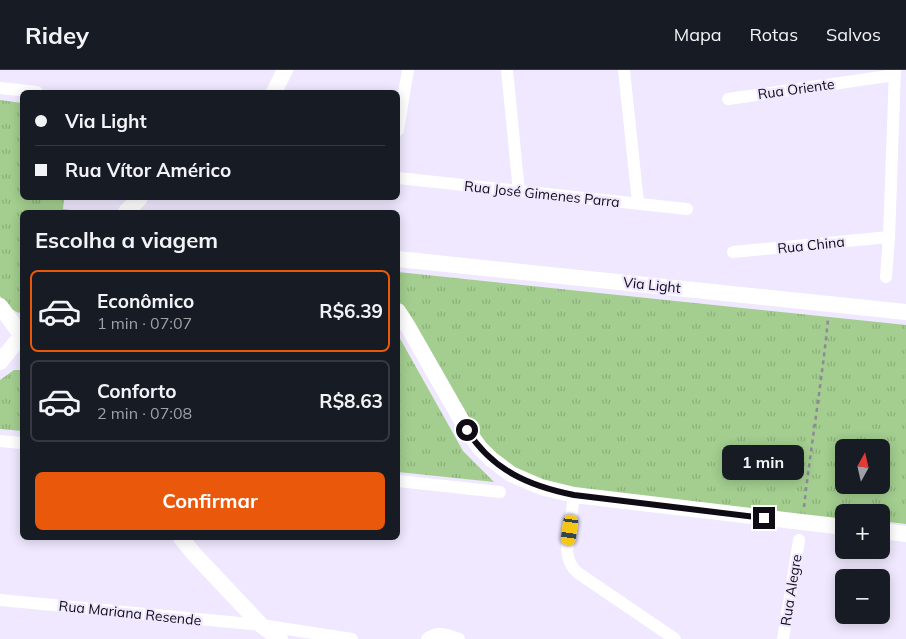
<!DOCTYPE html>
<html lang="pt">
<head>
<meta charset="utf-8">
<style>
	:root { --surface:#171b24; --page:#20242c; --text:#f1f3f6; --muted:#9ea1a6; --line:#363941; --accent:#ea580c }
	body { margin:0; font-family:Mulish,sans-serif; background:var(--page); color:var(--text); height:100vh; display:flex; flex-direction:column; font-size:19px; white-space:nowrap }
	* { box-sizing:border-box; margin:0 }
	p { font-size:16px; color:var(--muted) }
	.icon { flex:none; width:28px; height:28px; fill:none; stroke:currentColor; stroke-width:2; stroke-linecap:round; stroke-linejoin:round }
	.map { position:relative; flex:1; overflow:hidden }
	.details { position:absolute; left:20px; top:140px; width:380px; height:330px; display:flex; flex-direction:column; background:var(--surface); border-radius:8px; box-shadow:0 2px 12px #0003 }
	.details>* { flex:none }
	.banner { position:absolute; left:20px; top:20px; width:380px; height:110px; border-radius:8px; box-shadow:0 2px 12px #0003; display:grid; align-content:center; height:110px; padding:0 15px; background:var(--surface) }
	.needle { width:32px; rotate:8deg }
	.buttons { position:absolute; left:835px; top:369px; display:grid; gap:10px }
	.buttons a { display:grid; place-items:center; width:55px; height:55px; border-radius:8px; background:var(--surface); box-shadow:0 2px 12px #0003; font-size:25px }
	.end { position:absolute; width:22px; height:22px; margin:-11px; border:6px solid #0f0c15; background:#fff; box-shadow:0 0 0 2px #fff }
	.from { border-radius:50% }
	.bubble { position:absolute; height:35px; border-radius:8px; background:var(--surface); box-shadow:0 2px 12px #0003; font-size:16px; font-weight:700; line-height:35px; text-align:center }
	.car { position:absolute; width:15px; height:30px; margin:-15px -8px; border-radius:6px; box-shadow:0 0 4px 1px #0007; background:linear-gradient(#f5c518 24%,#345 0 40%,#f5c518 0 76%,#345 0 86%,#f5c518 0) }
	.banner b { display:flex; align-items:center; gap:18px; height:48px; font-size:19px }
	.banner b+b { border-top:1px solid var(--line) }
	.banner i { width:12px; height:12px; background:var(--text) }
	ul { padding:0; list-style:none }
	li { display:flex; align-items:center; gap:15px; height:82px; margin:0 10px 8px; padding:0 5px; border:2px solid var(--line); border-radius:8px }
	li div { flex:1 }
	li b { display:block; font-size:19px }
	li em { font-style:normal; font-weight:700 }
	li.on { border-color:var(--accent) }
	li>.icon { width:45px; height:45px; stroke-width:1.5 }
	h2 { padding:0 15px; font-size:22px; line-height:60px }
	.primary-button { display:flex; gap:10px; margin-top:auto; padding:10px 15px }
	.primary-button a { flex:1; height:58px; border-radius:8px; background:var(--accent); color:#fff; font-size:20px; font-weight:700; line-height:58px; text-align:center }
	header { display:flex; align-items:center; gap:30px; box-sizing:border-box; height:70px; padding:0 25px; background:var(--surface); border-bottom:1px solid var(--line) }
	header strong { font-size:24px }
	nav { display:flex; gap:28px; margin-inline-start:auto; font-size:18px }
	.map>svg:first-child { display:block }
	.grass { fill:url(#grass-tufts); fill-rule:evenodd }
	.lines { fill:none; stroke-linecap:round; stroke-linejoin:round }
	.path { stroke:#8e899a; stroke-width:2.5; stroke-dasharray:4 4; stroke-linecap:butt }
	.minor { stroke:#fff; stroke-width:12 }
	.tertiary { stroke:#fff; stroke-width:16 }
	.route { stroke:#0f0c15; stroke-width:6 }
	.labels { text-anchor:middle; stroke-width:4.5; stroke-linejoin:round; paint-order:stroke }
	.street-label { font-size:14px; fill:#0f0c15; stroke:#efe8fe }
</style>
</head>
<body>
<header>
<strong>Ridey</strong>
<nav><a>Mapa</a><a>Rotas</a><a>Salvos</a></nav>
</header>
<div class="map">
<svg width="906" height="569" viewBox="0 0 906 569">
	<defs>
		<pattern id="grass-tufts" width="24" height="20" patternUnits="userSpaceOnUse" patternTransform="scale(1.25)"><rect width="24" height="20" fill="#a3ce8f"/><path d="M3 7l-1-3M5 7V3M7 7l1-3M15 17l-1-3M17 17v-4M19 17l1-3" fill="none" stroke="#8bb07a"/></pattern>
	</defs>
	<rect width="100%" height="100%" fill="#efe8fe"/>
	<g class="grass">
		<polygon points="0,30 22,33 22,128 64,128 63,139 88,142 22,142 22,240 19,243 9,238 0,226"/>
		<path d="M 398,202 L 906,255 L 906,454 L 881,451 L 881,442 L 844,442 L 844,454 L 541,416 L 480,375 L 398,234 ZM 844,378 L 881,378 L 881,415 L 844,415 Z"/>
		<polygon points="398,265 463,381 494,412 398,402"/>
		<polygon points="14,300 22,300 22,361 0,359 0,310"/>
	</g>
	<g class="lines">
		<path class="path" d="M 804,437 C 811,374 822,312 828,249"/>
		<g class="minor">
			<polyline points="507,0 519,122"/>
			<polyline points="624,0 638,133"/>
			<polyline points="0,18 37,22"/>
			<polyline points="728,29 895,5"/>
			<polyline points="398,60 408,0"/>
			<polyline points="398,108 687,139"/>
			<polyline points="733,182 889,167"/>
			<polyline points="886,207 889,167 895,0"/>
			<polyline points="0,371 22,373"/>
			<polyline points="398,411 500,422"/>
			<path d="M 574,425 L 567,481 C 568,491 571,497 578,503 L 675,569"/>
			<polyline points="0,530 261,555 352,569"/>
			<path d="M 427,569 C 437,560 448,565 459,569"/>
			<polyline points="783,569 799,470"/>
		</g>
		<g class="tertiary">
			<polyline points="274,22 285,0"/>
			<polyline points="126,142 140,128"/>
			<polyline points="398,189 906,242"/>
			<polyline points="0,236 22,266"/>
			<polyline points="398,241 407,255 467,360 480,378 491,389 511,404 541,417 574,425 844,457"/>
			<polyline points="0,292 22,265"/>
			<polyline points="881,461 906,464"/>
			<polyline points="181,468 194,484 261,555 280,569"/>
		</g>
	</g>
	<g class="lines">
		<path class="route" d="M 467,360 C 492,400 529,416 574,425 L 764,448"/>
	</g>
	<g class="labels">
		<g class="street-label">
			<text transform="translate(796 19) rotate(-8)" y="5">Rua Oriente</text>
			<text transform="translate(542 124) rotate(6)" y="5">Rua José Gimenes Parra</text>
			<text transform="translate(811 175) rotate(-6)" y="5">Rua China</text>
			<text transform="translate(652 215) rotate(6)" y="5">Via Light</text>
			<text transform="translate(791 520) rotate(-81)" y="5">Rua Alegre</text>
			<text transform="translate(130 543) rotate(6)" y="5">Rua Mariana Resende</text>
		</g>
	</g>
</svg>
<div class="buttons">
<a><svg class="needle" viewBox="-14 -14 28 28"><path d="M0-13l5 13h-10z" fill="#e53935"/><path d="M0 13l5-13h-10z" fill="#9ea1a6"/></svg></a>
<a>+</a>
<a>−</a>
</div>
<i class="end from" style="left:467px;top:360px"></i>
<i class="end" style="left:764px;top:448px"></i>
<div class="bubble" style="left:722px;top:375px;width:82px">1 min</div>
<i class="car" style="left:570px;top:460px;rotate:188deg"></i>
<div class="banner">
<b><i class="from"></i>Via Light</b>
<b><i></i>Rua Vítor Américo</b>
</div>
<section class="details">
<h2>Escolha a viagem</h2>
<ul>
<li class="on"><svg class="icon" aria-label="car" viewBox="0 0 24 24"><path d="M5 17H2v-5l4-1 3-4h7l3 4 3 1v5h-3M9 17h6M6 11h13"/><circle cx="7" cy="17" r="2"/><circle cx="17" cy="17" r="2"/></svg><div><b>Econômico</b><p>1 min · 07:07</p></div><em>R$6.39</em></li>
<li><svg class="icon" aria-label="car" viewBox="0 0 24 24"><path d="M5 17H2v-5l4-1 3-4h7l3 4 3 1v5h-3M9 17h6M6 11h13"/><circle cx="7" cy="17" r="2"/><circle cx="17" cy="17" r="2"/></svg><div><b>Conforto</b><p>2 min · 07:08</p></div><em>R$8.63</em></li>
</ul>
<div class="primary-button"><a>Confirmar</a></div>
</section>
</div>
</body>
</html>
